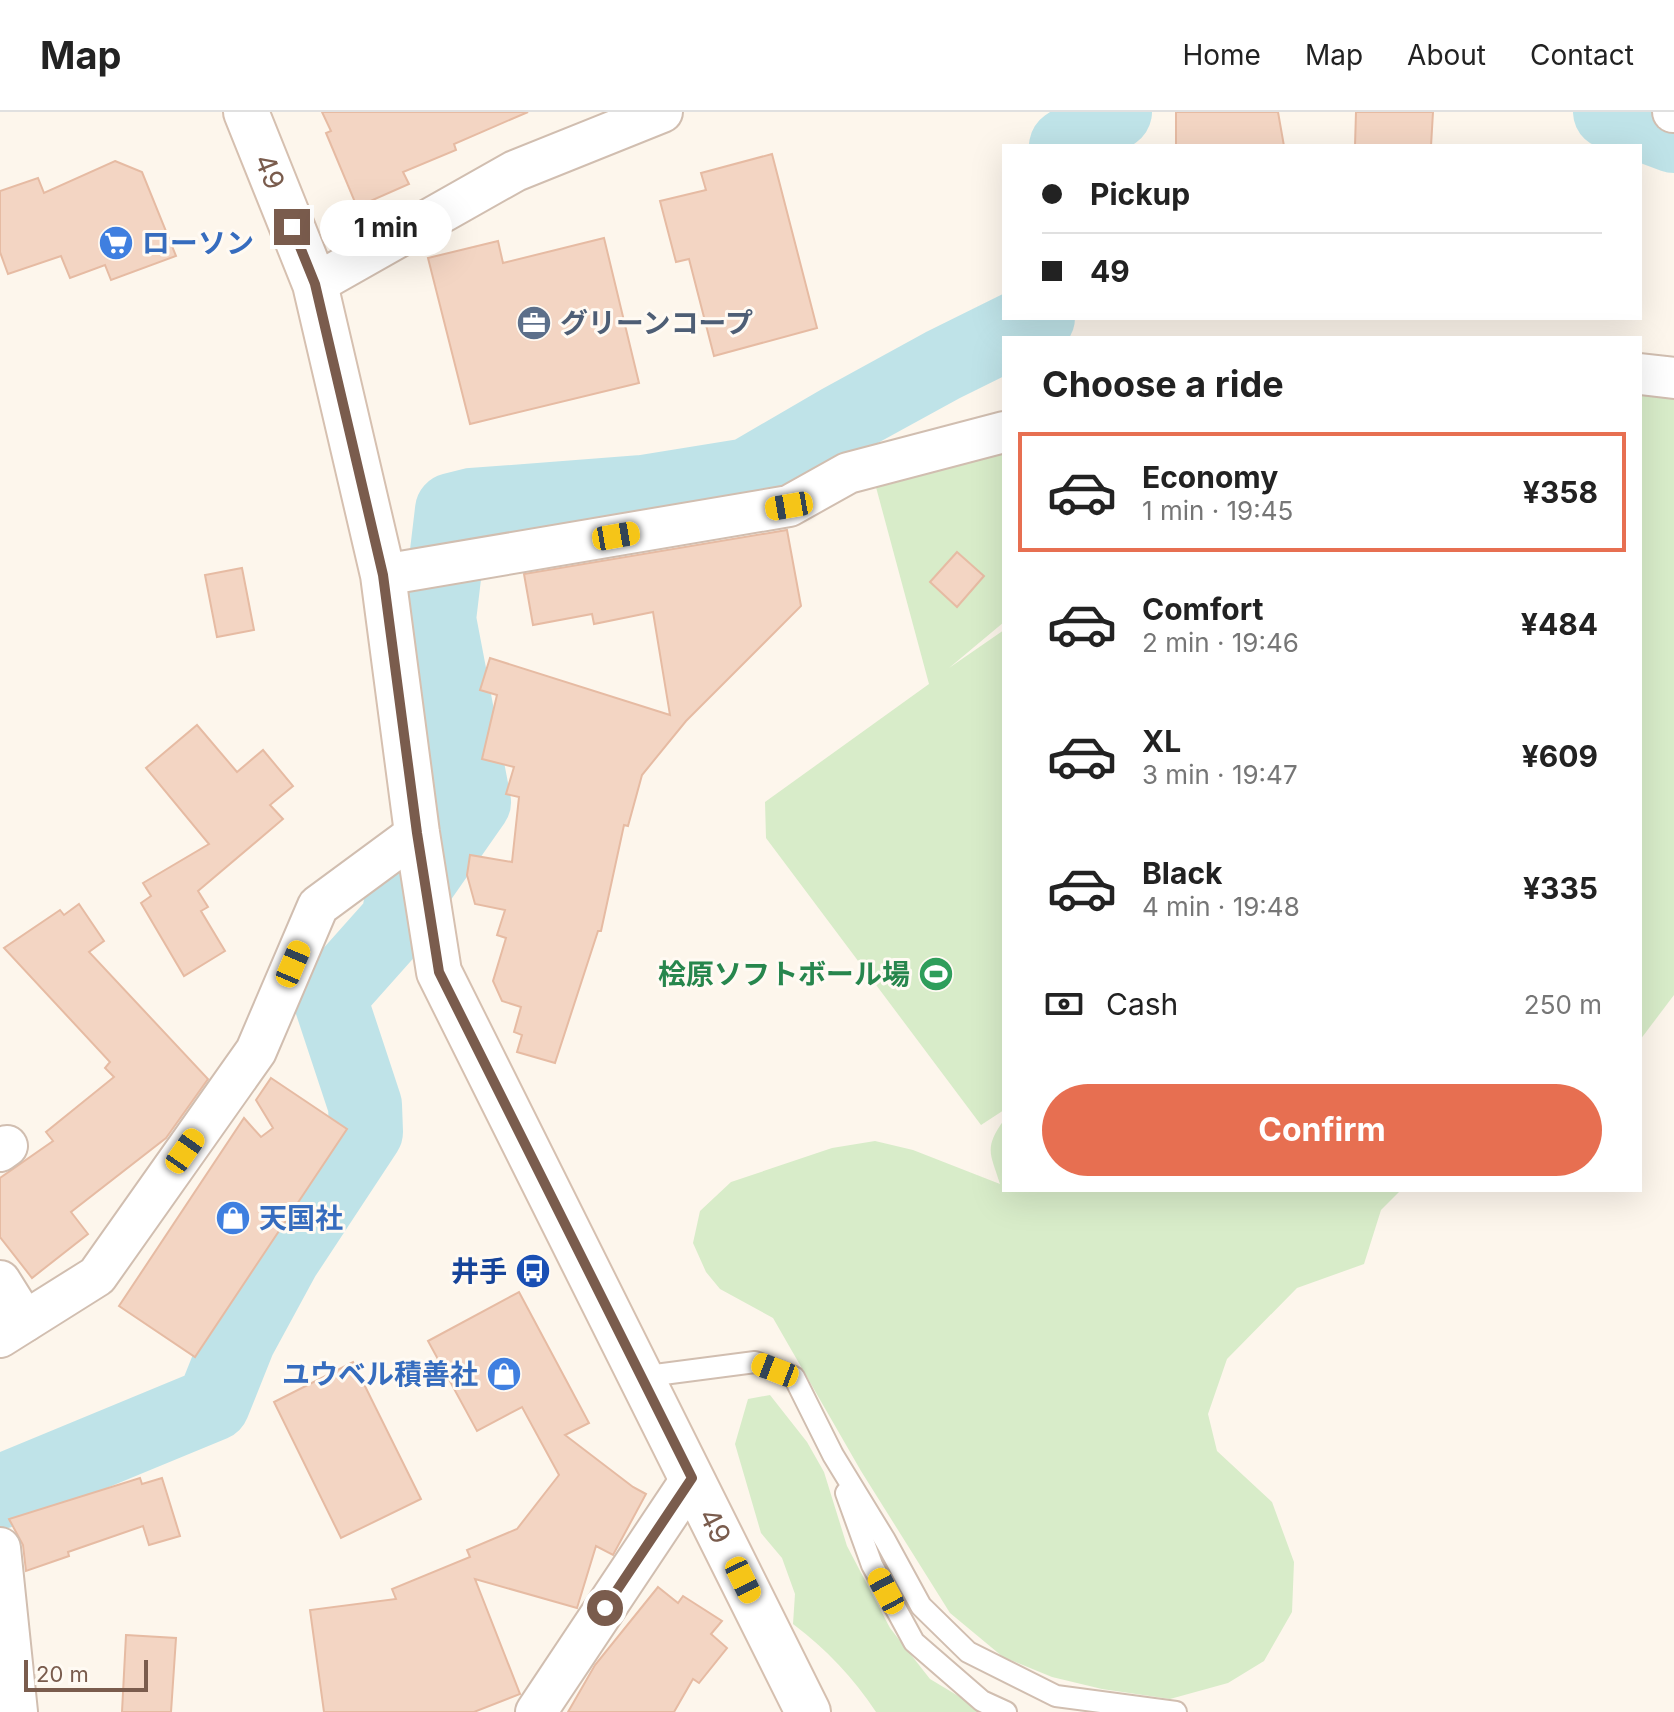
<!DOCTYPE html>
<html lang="en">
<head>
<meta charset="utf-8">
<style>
	:root { --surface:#fff; --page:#f2f2f2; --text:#222; --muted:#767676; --line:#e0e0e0; --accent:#e76f51 }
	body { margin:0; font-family:Inter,"Noto Sans JP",sans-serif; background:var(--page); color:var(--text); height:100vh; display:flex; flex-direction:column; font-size:30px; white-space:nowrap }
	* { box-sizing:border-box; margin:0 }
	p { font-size:26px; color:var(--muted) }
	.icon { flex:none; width:44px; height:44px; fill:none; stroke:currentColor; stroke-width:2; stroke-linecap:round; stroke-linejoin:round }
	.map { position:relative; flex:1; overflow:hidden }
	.details { position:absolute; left:1002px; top:224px; width:640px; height:856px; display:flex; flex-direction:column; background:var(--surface); border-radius:0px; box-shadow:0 8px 32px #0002 }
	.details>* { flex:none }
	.guide { position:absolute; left:1002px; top:32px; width:640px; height:176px; border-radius:0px; box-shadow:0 8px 32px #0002; display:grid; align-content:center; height:176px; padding:0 40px; background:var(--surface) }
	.scale { position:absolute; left:24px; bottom:20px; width:124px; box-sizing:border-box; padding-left:8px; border:4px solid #7a5c4d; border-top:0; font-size:22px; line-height:28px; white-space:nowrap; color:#7a5c4d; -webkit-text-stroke:6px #fffaf3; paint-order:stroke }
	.end { position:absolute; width:36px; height:36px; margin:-18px; border:10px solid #7a5c4d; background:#fff; box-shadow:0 0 0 4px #fff }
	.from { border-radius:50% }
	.bubble { position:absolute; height:56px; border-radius:28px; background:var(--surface); box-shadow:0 8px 32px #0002; font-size:26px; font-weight:700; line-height:56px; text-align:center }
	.car { position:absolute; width:24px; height:48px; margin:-24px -12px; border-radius:10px; box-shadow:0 0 6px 2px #0007; background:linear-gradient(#f5c518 24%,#345 0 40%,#f5c518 0 76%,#345 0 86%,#f5c518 0) }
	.guide b { display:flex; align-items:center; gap:28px; height:76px; font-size:30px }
	.guide b+b { border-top:2px solid var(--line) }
	.guide i { width:20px; height:20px; background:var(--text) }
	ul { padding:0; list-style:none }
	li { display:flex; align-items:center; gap:24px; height:120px; margin:0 16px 12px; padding:0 24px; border:4px solid transparent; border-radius:0px }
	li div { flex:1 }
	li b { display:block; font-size:30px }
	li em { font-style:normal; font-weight:700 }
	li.active { border-color:var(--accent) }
	li>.icon { width:72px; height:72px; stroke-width:1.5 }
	h2 { padding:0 40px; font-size:36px; line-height:96px }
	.pay { display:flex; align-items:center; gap:20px; height:88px; padding:0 40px; font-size:30px }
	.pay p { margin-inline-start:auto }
	.button { display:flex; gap:16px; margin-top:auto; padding:16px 40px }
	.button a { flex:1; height:92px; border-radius:48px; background:var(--accent); color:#fff; font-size:32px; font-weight:700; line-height:92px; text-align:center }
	header { display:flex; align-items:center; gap:48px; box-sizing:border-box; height:112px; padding:0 40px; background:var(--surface); border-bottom:2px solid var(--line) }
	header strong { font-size:38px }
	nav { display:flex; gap:44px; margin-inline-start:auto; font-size:28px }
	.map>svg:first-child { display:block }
	.green { fill:#d8ecc9 }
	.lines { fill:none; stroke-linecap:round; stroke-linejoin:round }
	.river { stroke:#bfe3e8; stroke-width:74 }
	.building { fill:#f3d5c3; stroke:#e6bba3; stroke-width:2 }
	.lane-casing { stroke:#d1beb0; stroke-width:24 }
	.street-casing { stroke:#d1beb0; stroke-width:44 }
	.secondary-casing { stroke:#d6c0b0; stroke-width:48 }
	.lane { stroke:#fff; stroke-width:20 }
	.street { stroke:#fff; stroke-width:40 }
	.secondary { stroke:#fff; stroke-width:44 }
	.route { stroke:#7a5c4d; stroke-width:10 }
	.labels { text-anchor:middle; stroke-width:6; stroke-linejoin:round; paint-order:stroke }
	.street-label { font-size:28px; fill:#7a5c4d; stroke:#fffaf3 }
	.shop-label { font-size:28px; font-weight:bold; fill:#366cbe; stroke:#fffaf3; text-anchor:start }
	.service-label { font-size:28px; font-weight:bold; fill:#4e5e75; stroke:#fffaf3; text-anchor:start }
	.leisure-label { font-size:28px; font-weight:bold; fill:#27864d; stroke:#fffaf3; text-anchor:end }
	.transit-label { font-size:28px; font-weight:bold; fill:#164399; stroke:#fffaf3; text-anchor:end }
</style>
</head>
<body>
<header>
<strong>Map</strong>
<nav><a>Home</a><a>Map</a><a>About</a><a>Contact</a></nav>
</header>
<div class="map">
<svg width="1674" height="1600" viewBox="0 0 1674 1600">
	<rect width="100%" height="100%" fill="#fdf6ec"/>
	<g class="green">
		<polygon points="1640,282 1674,285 1674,883 1640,928"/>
		<polygon points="1004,333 1004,510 949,556 1004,518 1004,998 981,1013 766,726 765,690 929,572 873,364"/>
		<path d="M 1004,1008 L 1004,1078 L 1401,1078 L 1381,1098 L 1364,1152 L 1297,1176 L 1227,1247 L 1208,1302 L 1217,1339 L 1272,1390 L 1294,1450 L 1292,1500 L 1264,1549 L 1228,1571 L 1170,1587 L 1102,1577 L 1052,1565 L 1003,1545 L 950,1501 L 861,1359 L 773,1206 L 720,1177 L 706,1160 L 693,1131 L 700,1099 L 731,1070 L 832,1036 L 875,1029 L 913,1038 L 1000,1072 C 991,1042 983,1037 1004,1008 Z"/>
		<path d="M 770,1283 L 807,1330 L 824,1360 L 847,1434 L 890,1516 L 930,1567 L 985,1600 L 876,1600 C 853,1565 827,1538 793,1512 L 795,1482 L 782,1446 L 761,1421 L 735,1332 L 748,1287 Z"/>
	</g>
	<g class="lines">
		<g class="river">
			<polyline points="1610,0 1674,24"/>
			<polyline points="1066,34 1115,0"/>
			<polyline points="0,1380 213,1292 239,1227 283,1146 366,1020 365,993 327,878 341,872 398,808 400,796 474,690 439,507 452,398 472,393 643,380 748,363 839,310 943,253 1038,206"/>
		</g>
	</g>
	<g class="building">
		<polygon points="322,0 528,0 454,32 456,38 403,60 409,72 357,95 326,21 331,19"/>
		<polygon points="1176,0 1278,0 1284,34 1176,34"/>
		<polygon points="1356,0 1433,0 1431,34 1355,34"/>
		<polygon points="772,42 817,216 714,244 689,147 676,150 660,89 706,78 701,61"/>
		<polygon points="115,49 142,60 176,144 111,168 105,153 70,166 61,144 8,162 0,140 0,79 38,66 44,81"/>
		<polygon points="604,126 639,271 470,312 428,146 498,129 503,151"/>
		<polygon points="787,418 801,494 686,609 642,663 628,714 624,713 601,819 598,819 555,951 517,940 522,923 514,920 521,895 502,889 493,869 506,826 497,823 505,798 475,792 467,763 470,743 512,750 519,685 506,682 514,655 482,647 497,583 480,578 490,546 670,603 653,500 594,512 592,502 533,513 524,462"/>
		<polygon points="957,440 984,464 957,495 930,470"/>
		<polygon points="242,456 254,518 217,525 205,463"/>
		<polygon points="197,613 237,660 263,638 293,674 270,693 283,707 198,779 208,795 201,799 225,839 184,864 141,791 151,784 143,771 209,732 146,656"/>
		<polygon points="79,792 104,829 89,840 208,967 166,1026 71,1100 88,1122 32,1166 0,1125 0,1066 53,1029 46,1020 114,965 105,956 110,950 4,836 60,798 64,803"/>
		<polygon points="271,966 347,1017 195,1245 119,1194 244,1006 261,1025 273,1016 256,988"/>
		<polygon points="519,1180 589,1311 565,1323 633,1375 646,1382 613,1443 596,1434 577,1496 475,1467 520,1582 474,1600 324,1600 310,1498 396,1487 392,1477 470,1445 467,1438 517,1417 559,1363 522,1295 477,1319 428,1229"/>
		<polygon points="353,1250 421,1387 341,1426 274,1290"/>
		<polygon points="140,1366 142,1372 162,1366 180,1424 149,1433 143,1414 68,1440 69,1444 26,1459 23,1433 9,1407"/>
		<polygon points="658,1475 678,1491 683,1484 722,1509 711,1522 727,1536 699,1571 693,1567 674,1600 568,1600 595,1553"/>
		<polygon points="126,1523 176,1526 171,1600 122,1600"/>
	</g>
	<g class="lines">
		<g class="lane-casing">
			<g id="lane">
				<polyline points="640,1265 755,1250 794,1265 833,1343 885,1428 921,1494 968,1540 1056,1584 1176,1600"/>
				<polyline points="846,1381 872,1453 914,1530 982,1589 1006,1600"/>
			</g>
		</g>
		<g class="street-casing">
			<g id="street">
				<polyline points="1673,0 1674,0"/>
				<polyline points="315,172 515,59 662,0"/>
				<polyline points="1640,262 1674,266"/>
				<polyline points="383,463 789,394 848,361 1004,320"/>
				<polyline points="0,1039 7,1034"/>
				<polyline points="0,1169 25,1209"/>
				<polyline points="0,1225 97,1164 256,939 318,794 417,721"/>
				<polyline points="0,1436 17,1600"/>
				<polyline points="536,1600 692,1366"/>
			</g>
		</g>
		<g class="secondary-casing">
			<g id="secondary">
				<path id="s1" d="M 246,0 L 315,172 L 383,463 L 417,721 L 439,860 L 808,1600"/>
			</g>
		</g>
		<use href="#lane" class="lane"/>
		<use href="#street" class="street"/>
		<use href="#secondary" class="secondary"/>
	</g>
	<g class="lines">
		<polyline class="route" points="292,115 315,172 383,463 417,721 439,860 692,1366 605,1496"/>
	</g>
	<defs>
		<g id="supermarket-disc" transform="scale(1.8)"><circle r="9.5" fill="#3f7fe0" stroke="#fffaf3"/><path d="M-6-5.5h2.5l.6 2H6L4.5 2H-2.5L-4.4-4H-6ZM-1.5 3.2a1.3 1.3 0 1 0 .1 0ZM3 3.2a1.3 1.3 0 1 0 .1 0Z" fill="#fff"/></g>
		<g id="office-disc" transform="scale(1.8)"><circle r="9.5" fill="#5c6f8a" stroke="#fffaf3"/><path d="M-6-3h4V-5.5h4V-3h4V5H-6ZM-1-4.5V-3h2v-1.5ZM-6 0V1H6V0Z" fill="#fff"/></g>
		<g id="stadium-disc" transform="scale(1.8)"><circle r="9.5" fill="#2e9e5b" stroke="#fffaf3"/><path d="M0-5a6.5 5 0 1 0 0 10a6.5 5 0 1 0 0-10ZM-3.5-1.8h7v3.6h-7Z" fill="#fff"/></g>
		<g id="shop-disc" transform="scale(1.8)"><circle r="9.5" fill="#3f7fe0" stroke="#fffaf3"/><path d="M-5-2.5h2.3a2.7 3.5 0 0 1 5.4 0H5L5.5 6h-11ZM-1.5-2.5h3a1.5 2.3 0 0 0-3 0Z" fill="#fff"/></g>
		<g id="bus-disc" transform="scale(1.8)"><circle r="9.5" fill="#1a4fb4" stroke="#fffaf3"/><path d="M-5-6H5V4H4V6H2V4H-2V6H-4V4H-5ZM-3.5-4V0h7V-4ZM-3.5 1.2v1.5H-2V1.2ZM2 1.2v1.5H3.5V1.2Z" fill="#fff"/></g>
	</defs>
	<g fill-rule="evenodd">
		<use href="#supermarket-disc" x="116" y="131"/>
		<use href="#office-disc" x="534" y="211"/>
		<use href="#stadium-disc" x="936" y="862"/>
		<use href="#shop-disc" x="233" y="1106"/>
		<use href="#bus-disc" x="533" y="1159"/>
		<use href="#shop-disc" x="504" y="1262"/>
	</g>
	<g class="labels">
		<g class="street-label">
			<text dy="10" stroke="none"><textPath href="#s1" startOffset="64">49</textPath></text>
			<text dy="10" stroke="none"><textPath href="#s1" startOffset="1504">49</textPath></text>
		</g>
		<g class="shop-label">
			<text x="142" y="141">ローソン</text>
			<text x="259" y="1116">天国社</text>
			<text x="478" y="1272" text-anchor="end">ユウベル積善社</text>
		</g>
		<g class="service-label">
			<text x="560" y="221">グリーンコープ</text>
		</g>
		<g class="leisure-label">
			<text x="910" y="872">桧原ソフトボール場</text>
		</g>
		<g class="transit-label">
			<text x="507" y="1169">井手</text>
		</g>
	</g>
</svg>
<div class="scale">20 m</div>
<i class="end from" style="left:605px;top:1496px"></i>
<i class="end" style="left:292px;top:115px"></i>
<div class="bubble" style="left:320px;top:88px;width:132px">1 min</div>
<i class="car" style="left:789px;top:394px;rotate:260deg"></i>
<i class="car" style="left:616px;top:424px;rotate:80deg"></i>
<i class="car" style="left:293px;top:852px;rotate:23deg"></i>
<i class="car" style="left:185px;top:1039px;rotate:35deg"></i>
<i class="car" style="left:775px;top:1258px;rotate:291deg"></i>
<i class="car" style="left:743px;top:1468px;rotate:154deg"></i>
<i class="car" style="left:886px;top:1479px;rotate:332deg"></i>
<div class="guide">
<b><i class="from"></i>Pickup</b>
<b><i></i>49</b>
</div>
<section class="details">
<h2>Choose a ride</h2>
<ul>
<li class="active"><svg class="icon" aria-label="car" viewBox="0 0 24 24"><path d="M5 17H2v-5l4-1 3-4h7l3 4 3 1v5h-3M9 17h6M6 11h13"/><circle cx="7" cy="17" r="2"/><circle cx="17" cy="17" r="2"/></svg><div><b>Economy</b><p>1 min · 19:45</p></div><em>¥358</em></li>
<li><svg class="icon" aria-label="car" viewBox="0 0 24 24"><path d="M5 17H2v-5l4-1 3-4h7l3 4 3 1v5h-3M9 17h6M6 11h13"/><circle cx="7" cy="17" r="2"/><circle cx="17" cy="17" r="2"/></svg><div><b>Comfort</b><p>2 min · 19:46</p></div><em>¥484</em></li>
<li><svg class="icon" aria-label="car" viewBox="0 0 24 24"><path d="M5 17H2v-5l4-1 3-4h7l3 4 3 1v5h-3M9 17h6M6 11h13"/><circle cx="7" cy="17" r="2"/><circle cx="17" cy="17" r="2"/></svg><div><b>XL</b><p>3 min · 19:47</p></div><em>¥609</em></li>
<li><svg class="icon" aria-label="car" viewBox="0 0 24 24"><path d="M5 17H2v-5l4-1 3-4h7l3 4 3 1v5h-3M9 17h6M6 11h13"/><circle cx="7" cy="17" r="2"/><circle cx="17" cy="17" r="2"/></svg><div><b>Black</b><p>4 min · 19:48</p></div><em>¥335</em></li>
</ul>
<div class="pay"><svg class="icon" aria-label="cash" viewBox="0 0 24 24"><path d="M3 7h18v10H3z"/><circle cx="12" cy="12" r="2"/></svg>Cash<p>250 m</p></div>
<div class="button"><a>Confirm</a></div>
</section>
</div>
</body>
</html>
